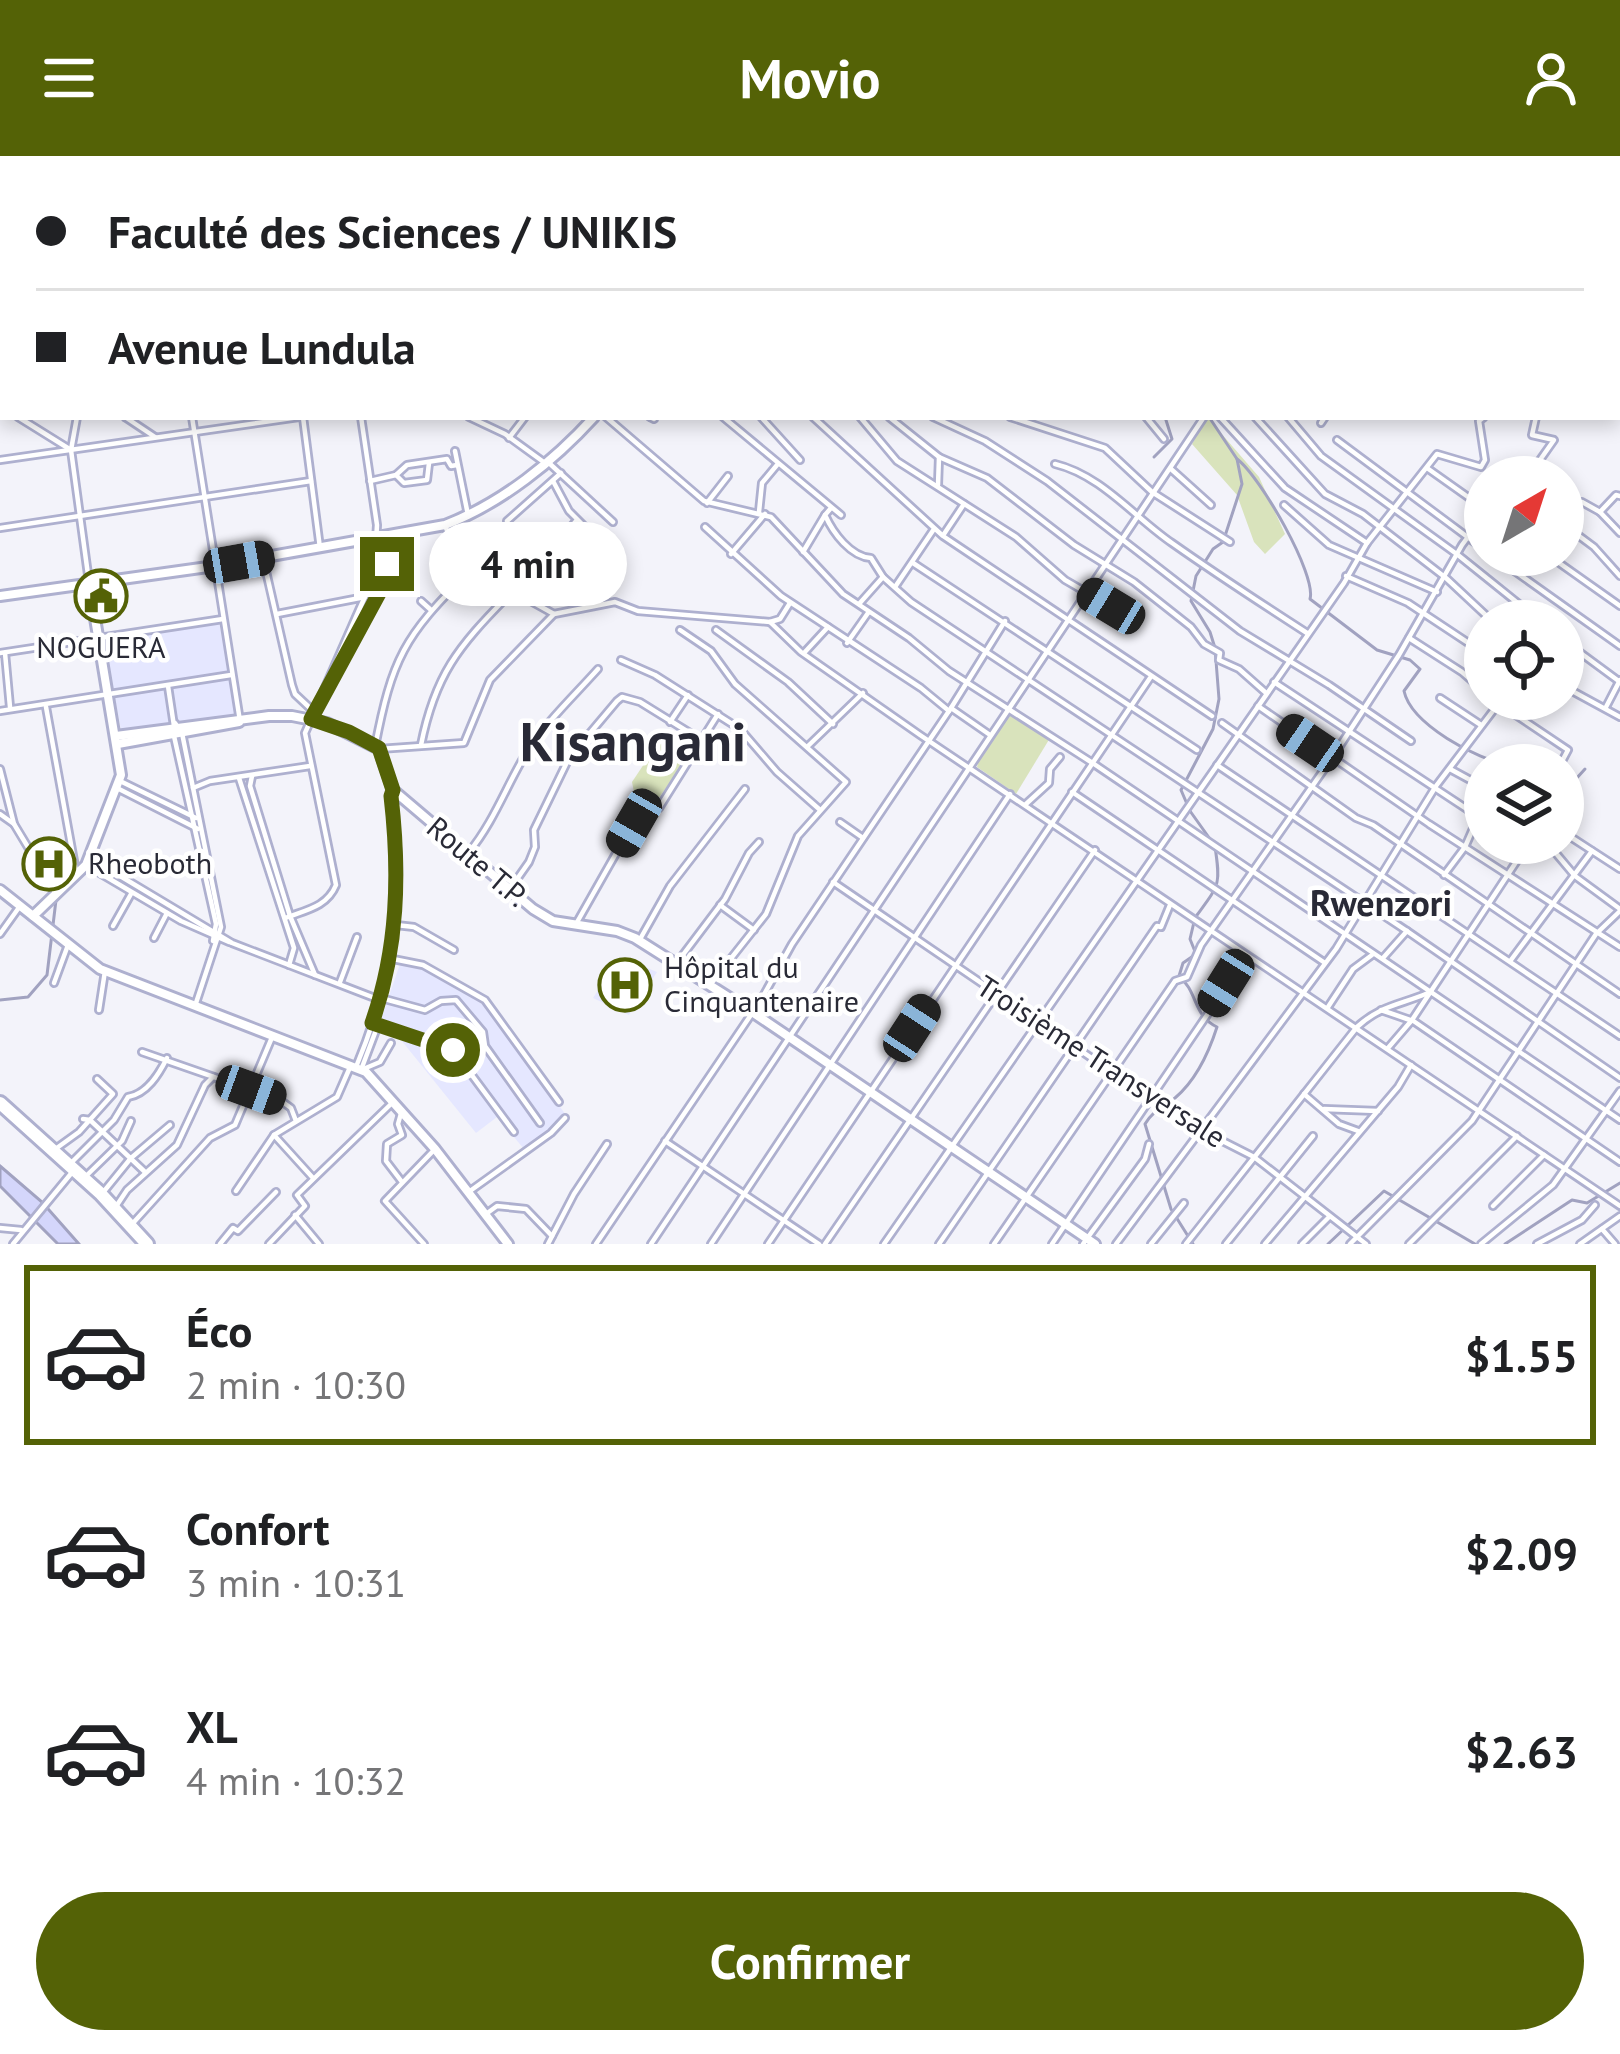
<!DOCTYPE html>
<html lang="fr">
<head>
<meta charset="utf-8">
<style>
	:root { --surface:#fff; --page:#f6f6f6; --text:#202124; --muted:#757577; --line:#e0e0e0; --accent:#546206 }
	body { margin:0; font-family:"PT Sans",sans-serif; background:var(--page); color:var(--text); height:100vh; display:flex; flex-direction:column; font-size:45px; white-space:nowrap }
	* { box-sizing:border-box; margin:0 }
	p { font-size:39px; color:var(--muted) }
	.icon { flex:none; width:66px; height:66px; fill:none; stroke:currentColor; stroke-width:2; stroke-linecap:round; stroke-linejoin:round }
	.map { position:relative; height:1088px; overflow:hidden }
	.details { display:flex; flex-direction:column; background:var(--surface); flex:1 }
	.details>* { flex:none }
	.guide { position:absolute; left:0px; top:0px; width:1620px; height:264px; box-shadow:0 6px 18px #0003; display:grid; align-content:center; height:264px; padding:0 36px; background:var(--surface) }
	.needle { width:78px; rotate:39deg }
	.buttons { position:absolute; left:1464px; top:300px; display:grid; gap:24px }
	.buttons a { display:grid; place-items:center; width:120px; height:120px; border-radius:50%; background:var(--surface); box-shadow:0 6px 18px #0003; font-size:60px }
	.end { position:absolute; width:54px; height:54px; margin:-27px; border:15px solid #546206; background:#fff; box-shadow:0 0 0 6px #fff }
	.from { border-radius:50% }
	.bubble { position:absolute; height:84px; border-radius:42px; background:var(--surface); box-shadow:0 6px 18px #0003; font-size:39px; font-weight:600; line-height:84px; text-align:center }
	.car { position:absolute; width:36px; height:72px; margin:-36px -18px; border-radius:15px; box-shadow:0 0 9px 3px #0007; background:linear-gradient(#222 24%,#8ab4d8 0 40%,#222 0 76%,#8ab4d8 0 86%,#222 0) }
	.guide b { display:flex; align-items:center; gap:42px; height:114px; font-size:45px }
	.guide b+b { border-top:3px solid var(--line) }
	.guide i { width:30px; height:30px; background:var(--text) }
	ul { padding:21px 0 0; list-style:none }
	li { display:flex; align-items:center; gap:36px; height:180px; margin:0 24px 18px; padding:0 12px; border:6px solid transparent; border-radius:0px }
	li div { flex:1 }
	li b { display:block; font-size:45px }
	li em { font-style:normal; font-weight:600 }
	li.current { border-color:var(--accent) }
	li>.icon { width:108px; height:108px; stroke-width:1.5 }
	.primary-button { display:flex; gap:24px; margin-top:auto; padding:24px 36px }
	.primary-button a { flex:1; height:138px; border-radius:72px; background:var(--accent); color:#fff; font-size:48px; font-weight:600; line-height:138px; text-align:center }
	header { display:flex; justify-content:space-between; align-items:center; height:156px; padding:0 36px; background:var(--accent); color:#fff; font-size:54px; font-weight:600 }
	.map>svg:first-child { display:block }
	.built { fill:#e5e7ff }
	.green { fill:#d9e3bc }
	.water { fill:#d4d6fb; stroke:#a1a2c0; stroke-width:3 }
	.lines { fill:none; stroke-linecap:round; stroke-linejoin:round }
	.stream { stroke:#a1a2c0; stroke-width:3 }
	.minor-casing { stroke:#aeb0cf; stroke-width:10 }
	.tertiary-casing { stroke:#aeb0cf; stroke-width:14 }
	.trunk-casing { stroke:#aeb0cf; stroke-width:18 }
	.minor { stroke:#fff; stroke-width:4.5 }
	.tertiary { stroke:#fff; stroke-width:8 }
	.trunk { stroke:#fff; stroke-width:12 }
	.route { stroke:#546206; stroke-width:15 }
	.labels { text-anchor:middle; stroke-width:9; stroke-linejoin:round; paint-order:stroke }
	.poi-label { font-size:30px; fill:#292a36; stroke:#fff; text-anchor:start }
	.street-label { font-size:30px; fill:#292a36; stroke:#fff }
	.quarter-label { font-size:36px; font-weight:bold; fill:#292a36; stroke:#fff }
	.town-label { font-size:54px; font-weight:bold; fill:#292a36; stroke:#fff }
</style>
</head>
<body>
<header><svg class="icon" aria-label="menu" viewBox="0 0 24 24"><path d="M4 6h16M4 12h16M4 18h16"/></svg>Movio<svg class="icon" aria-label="person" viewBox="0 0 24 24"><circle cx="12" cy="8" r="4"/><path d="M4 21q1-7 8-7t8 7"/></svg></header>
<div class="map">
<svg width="1620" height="1088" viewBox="0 0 1620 1088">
	<rect width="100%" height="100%" fill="#f3f3fa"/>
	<g class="built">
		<polygon points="219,466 237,558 121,574 104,484"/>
		<polygon points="620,801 657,816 629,859 593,842"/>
		<polygon points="401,805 424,812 484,849 566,959 524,993 497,961 476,977 393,874 379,869"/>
	</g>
	<g class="green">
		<polygon points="1207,261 1259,321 1285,378 1265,398 1254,386 1237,339 1192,288"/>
		<polygon points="1011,556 1050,582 1016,638 977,611 979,603"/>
		<polygon points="660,584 687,602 654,649 634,636 632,626"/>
	</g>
	<polygon class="water" points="0,1010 42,1046 79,1088 58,1088 0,1030"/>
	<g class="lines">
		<g class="stream">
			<polyline points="1134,0 1135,3"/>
			<polyline points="1419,0 1424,3"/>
			<polyline points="127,3 128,0"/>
			<polyline points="1209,261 1237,303 1242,328 1223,386 1213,393 1196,420 1191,445 1210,476 1215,492 1219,543 1213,573 1181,634 1190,655 1210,683"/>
			<polyline points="1154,301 1172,283 1165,261"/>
			<path d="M 1237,303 C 1260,320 1317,419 1310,443 L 1377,494 L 1410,504 L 1420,513 L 1404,535 C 1411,568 1477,604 1509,609"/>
			<polyline points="1563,620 1575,624 1585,613"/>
			<path d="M 1197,759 C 1219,729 1221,729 1215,691"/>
			<polyline points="0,844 28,841 47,819 56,744"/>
			<path d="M 1193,1088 L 1171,1053 L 1145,968 C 1153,954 1163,952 1175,942 C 1195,925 1209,896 1217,871 C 1193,860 1198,836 1179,820 L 1183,807 L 1196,798 L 1190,783 L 1194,766"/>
			<polyline points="1328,1088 1384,1035 1475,1088"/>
			<polyline points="1505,1088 1572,1044 1587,1047 1620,1027"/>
		</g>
		<g class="minor-casing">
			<g id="minor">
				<polyline points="28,0 32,3"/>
				<polyline points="70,0 75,3"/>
				<polyline points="272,0 277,3"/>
				<polyline points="371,0 375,3"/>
				<polyline points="495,0 497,3"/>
				<polyline points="785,0 791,3"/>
				<polyline points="893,0 897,3"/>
				<polyline points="971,0 972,3"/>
				<polyline points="1038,0 1040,3"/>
				<polyline points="1113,0 1115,3"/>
				<polyline points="1220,0 1223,3"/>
				<polyline points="1263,0 1265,3"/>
				<polyline points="1303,0 1305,3"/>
				<polyline points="1332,0 1334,3"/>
				<polyline points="1385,0 1389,3"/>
				<polyline points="1474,0 1475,0"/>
				<polyline points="1516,0 1520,3"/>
				<polyline points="1595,0 1601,3"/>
				<polyline points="179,3 181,0"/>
				<polyline points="390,3 391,0"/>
				<polyline points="436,3 436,0"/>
				<polyline points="1348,3 1350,0"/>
				<polyline points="1610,3 1612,0"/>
				<polyline points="1617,16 1620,20"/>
				<polyline points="1617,47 1620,46"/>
				<polyline points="0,60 3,62"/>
				<polyline points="1617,111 1620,111"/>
				<polyline points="0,127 3,122"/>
				<polyline points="1617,143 1620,141"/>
				<polyline points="1617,172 1620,171"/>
				<polyline points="0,186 3,188"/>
				<polyline points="1617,208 1620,210"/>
				<polyline points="1617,227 1620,226"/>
				<polyline points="0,249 3,251"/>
				<polyline points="18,261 71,294"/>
				<polyline points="77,261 71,294 89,426"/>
				<polyline points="125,261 155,281"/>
				<polyline points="192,261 240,565"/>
				<polyline points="303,261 320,392"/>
				<polyline points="469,261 505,278 545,307"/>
				<polyline points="606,261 704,345 771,361 843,438 909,482 949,515 1091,606 1620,964"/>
				<polyline points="650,261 654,263"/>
				<polyline points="723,261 841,359"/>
				<polyline points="761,261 800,304"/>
				<polyline points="813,261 943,380 1212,560"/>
				<polyline points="860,261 897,305 1016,381 1065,424 1132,463"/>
				<polyline points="889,261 939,301 987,322 1074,389 1134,426 1191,471 1204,488 1220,497 1219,504 1239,513 1265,536"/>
				<polyline points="933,261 985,285 1047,325 1240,475 1329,529 1411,585"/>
				<polyline points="1010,261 1105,292 1152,336 1230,386"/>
				<polyline points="1146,261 1164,283"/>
				<polyline points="1220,261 1285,332 1367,387"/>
				<polyline points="1255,261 1325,338 1363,358 1446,422 1492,465"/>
				<polyline points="1288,261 1321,300 1458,399 1540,465"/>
				<polyline points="1321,267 1325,261"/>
				<polyline points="509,282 525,261"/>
				<polyline points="1337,284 1485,394"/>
				<polyline points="455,295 468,359"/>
				<polyline points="0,304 299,261"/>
				<polyline points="549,307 613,366"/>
				<path d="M 1055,308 C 1101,319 1134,361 1172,387 C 1216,418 1262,448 1307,477"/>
				<polyline points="1427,312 1485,353"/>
				<polyline points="1171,313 1211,349"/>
				<polyline points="396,319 404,327 427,324 429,307"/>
				<polyline points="1528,321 1554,284 1532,279 1536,261"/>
				<polyline points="370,325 396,319 407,309 447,303 451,310 457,309"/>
				<polyline points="553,325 569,355 593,379"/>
				<polyline points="938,329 939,301"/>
				<polyline points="707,347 728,320"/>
				<polyline points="1284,349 1329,389 1437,436"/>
				<path d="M 831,352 L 825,359 C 833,377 851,401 871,402 L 883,421 L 911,446 L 1407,775 L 1620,922"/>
				<polyline points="759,356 762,327 777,309"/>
				<polyline points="1600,356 1620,377"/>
				<polyline points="507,365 561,317"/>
				<polyline points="1563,368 1568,356 1582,346 1600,356 1616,339 1620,340"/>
				<polyline points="1563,368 1594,391 1620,420"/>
				<polyline points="705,371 781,440 921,532 949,555"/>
				<polyline points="0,372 311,325"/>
				<polyline points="446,372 462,411 479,427 496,438 518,438 554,458"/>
				<polyline points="944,378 964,348"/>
				<polyline points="803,396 825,359"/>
				<polyline points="731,398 765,358"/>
				<polyline points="1492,399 1620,490"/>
				<polyline points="1548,399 1620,450"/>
				<polyline points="263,402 292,529 295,538 311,553"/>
				<polyline points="913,407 1197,594"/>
				<polyline points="1346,420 1408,447 1485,498"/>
				<polyline points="895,431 934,373"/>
				<polyline points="518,438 532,415 577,364"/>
				<polyline points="421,445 431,454"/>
				<polyline points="859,448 883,421"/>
				<polyline points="277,458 365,441"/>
				<polyline points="770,466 801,496 920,579 1620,1050"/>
				<polyline points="680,474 711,495 735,528 846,626 798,680 766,758 710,829"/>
				<polyline points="716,474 788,526 833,568"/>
				<polyline points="1409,482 1462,516 1485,536"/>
				<polyline points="1563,484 1620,526"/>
				<polyline points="847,487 868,457"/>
				<polyline points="0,497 223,463"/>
				<polyline points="5,497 10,551"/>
				<polyline points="804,497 828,471"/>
				<polyline points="621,504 655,519 740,573 777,616 819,653"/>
				<polyline points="1274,526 1485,665"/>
				<polyline points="168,530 174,570"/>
				<polyline points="1563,530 1620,561"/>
				<polyline points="1440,542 1481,569"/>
				<polyline points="1492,543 1568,594 1560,609"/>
				<polyline points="1533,543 1541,549"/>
				<polyline points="1258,550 1429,668 1620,791"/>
				<polyline points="46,551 76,716"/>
				<polyline points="1606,551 1620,524"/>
				<polyline points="951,552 990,579"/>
				<polyline points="0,555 231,519"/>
				<polyline points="312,563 387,420 383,388 376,381"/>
				<polyline points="670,566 688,539"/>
				<polyline points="175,567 182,577 221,771 195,850"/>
				<polyline points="1222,567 1356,662 1373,669 1620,838"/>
				<polyline points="174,580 216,768 213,785"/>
				<path d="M 421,589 C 435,519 458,491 507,441"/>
				<polyline points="808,590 863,537"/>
				<path d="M 375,591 C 392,503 404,480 468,417"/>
				<polyline points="379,593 464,587 490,524 554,458 615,446 638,455 770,466 780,463 790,447"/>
				<polyline points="1217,609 1620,880"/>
				<polyline points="0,613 14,668 55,736"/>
				<polyline points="1450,613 1485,632"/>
				<polyline points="252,620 250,630 290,760 315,819"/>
				<polyline points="239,622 294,792 289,809"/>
				<polyline points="120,625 196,662"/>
				<polyline points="117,632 198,673"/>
				<polyline points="193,632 210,625 310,610"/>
				<polyline points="1072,636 1325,807"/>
				<polyline points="1026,648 1049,627 1050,613 1060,601"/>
				<polyline points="0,658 14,668"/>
				<polyline points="840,666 863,682"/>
				<polyline points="1563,676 1620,713"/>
				<polyline points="1554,695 1575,720 1620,753"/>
				<path d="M 469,696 C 493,667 506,631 525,599 C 545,567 573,541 598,513"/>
				<polyline points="90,702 232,787 380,844"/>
				<polyline points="86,709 181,765 229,786"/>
				<polyline points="1444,719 1465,691 1485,645"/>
				<polyline points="833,726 1187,967 1254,1001 1366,1088"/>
				<polyline points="510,733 529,706 535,691 534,674 569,602 617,545 622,541 640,546 703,585"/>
				<polyline points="720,749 754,774"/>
				<path d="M 285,762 C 306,754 327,751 336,729 L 305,577 L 374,420 L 377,369 L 361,261"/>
				<polyline points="576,768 644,648 659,652 718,558"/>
				<polyline points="396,769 414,771 454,794"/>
				<polyline points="113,770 131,738"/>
				<polyline points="0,778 20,750"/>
				<polyline points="154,782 167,757"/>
				<polyline points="639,785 670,730 745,633"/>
				<polyline points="388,802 423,809 485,844 559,946"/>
				<polyline points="1383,802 1407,775"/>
				<polyline points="1511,804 1592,695"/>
				<polyline points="676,808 725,743 749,697 759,686"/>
				<polyline points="340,826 357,781"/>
				<polyline points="54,827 68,789"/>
				<polyline points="381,842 425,854 441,845 456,844 483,876 485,890 540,967"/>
				<polyline points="1328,851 1353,813 1372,799"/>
				<polyline points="99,854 105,815"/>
				<polyline points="1381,854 1410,864"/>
				<polyline points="1412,864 1620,1006"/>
				<polyline points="374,868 451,891 514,976"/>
				<polyline points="1388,892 1412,864 1524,694 1524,687"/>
				<polyline points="142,896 280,944 291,952 296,965"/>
				<path d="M 356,911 C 384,844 400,774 398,701 C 397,679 389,657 393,636"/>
				<polyline points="361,914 378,869"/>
				<polyline points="361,914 380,906 391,887"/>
				<polyline points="1304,938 1339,968 1358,975"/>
				<polyline points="1324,953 1378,955"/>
				<polyline points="402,954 398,968 402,979 387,988 386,1005 402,1026"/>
				<polyline points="83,963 90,964 145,1016"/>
				<polyline points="274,979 313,1022"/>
				<polyline points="665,985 819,1088"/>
				<polyline points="54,994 79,976 113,938 97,923"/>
				<path d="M 69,1009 L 114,964 L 128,941 C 147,938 159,918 167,902"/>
				<polyline points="84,1022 122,985 131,965"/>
				<polyline points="105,1034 131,1002 170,969"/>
				<polyline points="236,1035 274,979 337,941 351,909"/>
				<polyline points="470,1035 551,977 565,962"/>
				<polyline points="1493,1050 1544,999"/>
				<polyline points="115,1052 127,1034 177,989 205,929 213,921"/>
				<polyline points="486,1058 497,1050 526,1053 552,1080"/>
				<polyline points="295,1059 319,1088"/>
				<polyline points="134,1066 210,982 235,969 273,879"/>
				<polyline points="0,1072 21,1074"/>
				<polyline points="1602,1073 1615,1088"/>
				<polyline points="13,1088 74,1014"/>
				<polyline points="220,1088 233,1072 238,1075 276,1036"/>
				<polyline points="269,1088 305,1050 297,1039 391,948"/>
				<polyline points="424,1088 385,1045 435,993"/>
				<polyline points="548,1088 574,1038 607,988"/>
				<polyline points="596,1088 761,844 792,788 951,552 1005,465"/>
				<polyline points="651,1088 1204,261"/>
				<polyline points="711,1088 1010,638"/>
				<polyline points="768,1088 1150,522"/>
				<polyline points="825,1088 1095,694"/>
				<polyline points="884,1088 1344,427 1367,387 1437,298 1481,311 1485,304 1479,265 1484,261"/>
				<polyline points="939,1088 1157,770 1161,771 1170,749"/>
				<polyline points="994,1088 1175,825 1187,821 1201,789 1332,602 1399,499 1462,389 1485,358"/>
				<polyline points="1052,1088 1247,800"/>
				<polyline points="1083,1088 1145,1003 1149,988"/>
				<polyline points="1116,1088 1336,793 1436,630 1502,543"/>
				<polyline points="1151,1088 1184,1047"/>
				<path d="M 1186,1088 L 1357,871 C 1381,849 1400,849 1428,837"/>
				<polyline points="1226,1088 1313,980"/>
				<polyline points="1265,1088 1398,931 1411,909"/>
				<polyline points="1302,1088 1328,1062"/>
				<polyline points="1350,1088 1472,965 1596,778 1620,755"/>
				<polyline points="1409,1088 1517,980"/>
				<polyline points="1481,1088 1553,1029 1620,935"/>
				<polyline points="1537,1088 1582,1064 1595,1049"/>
				<polyline points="1580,1088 1620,1060"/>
			</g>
		</g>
		<g class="tertiary-casing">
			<g id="tertiary">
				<polyline points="748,3 749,0"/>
				<path d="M 0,440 L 215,410 L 445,369 C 502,347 554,305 594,261"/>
				<polyline points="116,580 269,560 292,560 327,567 379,593 393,634 533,753 553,765 617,775 635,782 752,856 1095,1088"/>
				<polyline points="118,588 239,566"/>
				<polyline points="0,734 100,813 366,916 435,993 508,1088"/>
				<polyline points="33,760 86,709 121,619 89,426"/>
			</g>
		</g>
		<g class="trunk-casing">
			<polyline id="trunk" points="0,947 100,1037 147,1088"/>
		</g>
		<use href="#minor" class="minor"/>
		<use href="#tertiary" class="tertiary"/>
		<use href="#trunk" class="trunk"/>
	</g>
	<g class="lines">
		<path class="route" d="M 387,408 L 383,430 L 311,563 L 349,576 L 379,592 L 393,634 L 391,640 C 400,718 398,793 372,867 L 453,894"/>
	</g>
	<defs>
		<g id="civic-ring" transform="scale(2.7)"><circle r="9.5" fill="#fff" stroke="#546206" stroke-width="1.5"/><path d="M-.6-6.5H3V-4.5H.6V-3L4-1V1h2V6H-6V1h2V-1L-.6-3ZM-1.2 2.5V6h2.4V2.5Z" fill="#546206"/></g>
		<g id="hospital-ring" transform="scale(2.7)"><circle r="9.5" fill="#fff" stroke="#546206" stroke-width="1.5"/><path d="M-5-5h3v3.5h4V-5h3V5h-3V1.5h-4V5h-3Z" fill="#546206"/></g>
	</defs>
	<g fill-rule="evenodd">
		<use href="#civic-ring" x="101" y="440"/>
		<use href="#hospital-ring" x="49" y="708"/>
		<use href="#hospital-ring" x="625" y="829"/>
	</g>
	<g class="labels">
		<g class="poi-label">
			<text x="101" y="502" text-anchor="middle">NOGUERA</text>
			<text x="88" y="718">Rheoboth</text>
			<text x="664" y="822">Hôpital du<tspan x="664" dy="34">Cinquantenaire</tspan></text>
		</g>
		<g class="street-label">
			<text transform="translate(477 706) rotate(40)" y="10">Route T.P.</text>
			<text transform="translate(1101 906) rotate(33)" y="10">Troisième Transversale</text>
		</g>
		<g class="quarter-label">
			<text x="1381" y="760">Rwenzori</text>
		</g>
		<g class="town-label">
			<text x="633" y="605">Kisangani</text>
		</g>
	</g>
</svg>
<div class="buttons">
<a><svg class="needle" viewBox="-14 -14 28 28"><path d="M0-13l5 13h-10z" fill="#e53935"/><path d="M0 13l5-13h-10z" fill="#757577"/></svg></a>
<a><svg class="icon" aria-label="locate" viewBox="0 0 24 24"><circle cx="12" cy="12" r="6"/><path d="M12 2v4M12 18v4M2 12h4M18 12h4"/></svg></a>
<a><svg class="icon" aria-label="layers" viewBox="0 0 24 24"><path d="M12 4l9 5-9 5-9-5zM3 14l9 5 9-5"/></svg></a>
</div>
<i class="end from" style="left:453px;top:894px"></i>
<i class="end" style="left:387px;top:408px"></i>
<div class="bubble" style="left:429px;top:366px;width:198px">4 min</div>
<i class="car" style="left:239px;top:406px;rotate:80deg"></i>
<i class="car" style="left:1111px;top:450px;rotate:301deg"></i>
<i class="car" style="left:1310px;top:587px;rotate:304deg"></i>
<i class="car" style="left:634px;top:667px;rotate:210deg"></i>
<i class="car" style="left:1226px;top:827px;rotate:212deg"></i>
<i class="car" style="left:912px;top:872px;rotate:33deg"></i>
<i class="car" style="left:251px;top:934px;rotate:110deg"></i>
<div class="guide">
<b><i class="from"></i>Faculté des Sciences / UNIKIS</b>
<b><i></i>Avenue Lundula</b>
</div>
</div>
<section class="details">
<ul>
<li class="current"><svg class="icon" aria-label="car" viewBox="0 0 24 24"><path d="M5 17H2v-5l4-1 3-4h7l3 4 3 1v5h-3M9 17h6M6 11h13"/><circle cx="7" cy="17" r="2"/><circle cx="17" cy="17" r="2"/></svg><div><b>Éco</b><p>2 min · 10:30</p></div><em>$1.55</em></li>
<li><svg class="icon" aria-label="car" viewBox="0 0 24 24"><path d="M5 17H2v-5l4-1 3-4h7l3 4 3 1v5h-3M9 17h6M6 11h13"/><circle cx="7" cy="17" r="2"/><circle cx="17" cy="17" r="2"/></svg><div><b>Confort</b><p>3 min · 10:31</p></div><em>$2.09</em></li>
<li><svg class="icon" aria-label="car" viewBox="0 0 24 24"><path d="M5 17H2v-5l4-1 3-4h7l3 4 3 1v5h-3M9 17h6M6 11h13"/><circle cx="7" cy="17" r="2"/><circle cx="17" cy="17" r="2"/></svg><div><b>XL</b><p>4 min · 10:32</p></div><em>$2.63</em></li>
</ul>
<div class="primary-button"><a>Confirmer</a></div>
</section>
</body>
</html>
